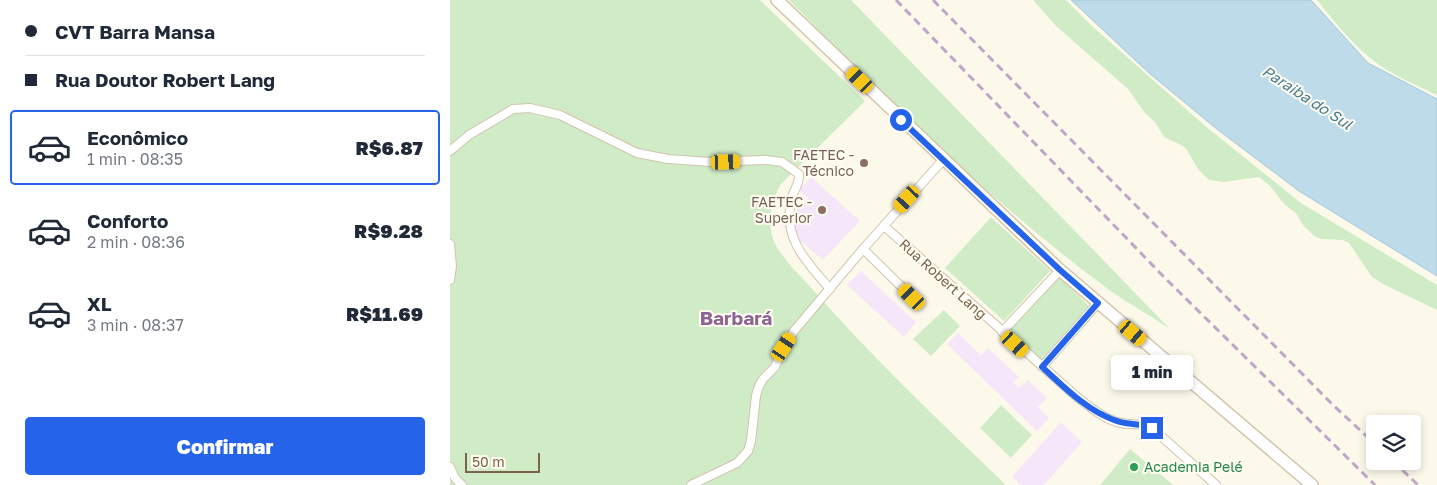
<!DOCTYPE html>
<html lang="pt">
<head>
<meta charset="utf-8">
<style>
	:root { --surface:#fff; --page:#f2f2f3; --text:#1f2937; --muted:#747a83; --line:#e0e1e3; --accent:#2563eb }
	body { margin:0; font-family:"Golos Text",sans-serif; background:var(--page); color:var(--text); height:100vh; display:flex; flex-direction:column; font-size:19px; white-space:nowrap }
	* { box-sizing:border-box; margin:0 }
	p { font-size:16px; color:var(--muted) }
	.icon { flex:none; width:28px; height:28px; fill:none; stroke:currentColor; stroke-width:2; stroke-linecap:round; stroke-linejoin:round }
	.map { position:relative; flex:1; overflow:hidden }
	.panel { display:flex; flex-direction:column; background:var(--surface); width:450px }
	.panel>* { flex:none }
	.hud { display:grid; align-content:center; height:110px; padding:0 25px; background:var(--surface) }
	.tools { position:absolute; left:916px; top:415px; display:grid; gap:10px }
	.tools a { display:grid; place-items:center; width:55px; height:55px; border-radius:5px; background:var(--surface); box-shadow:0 2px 8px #0003; font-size:25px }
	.scale { position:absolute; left:15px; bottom:12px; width:75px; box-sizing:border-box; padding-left:5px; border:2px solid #7a644c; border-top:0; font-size:14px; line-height:18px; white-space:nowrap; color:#7a644c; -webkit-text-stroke:4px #fffcf1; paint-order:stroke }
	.end { position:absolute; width:22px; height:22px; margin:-11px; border:6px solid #2563eb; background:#fff; box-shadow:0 0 0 2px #fff }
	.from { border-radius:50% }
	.bubble { position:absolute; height:35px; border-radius:5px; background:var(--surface); box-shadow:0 2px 8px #0003; font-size:16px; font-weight:800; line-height:35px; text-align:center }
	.car { position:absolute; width:15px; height:30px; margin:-15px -8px; border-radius:6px; box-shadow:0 0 4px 1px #0007; background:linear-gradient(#f5c518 24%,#345 0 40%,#f5c518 0 76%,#345 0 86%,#f5c518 0) }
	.hud b { display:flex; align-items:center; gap:18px; height:48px; font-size:19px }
	.hud b+b { border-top:1px solid var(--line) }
	.hud i { width:12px; height:12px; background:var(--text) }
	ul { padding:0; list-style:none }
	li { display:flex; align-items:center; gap:15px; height:75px; margin:0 10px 8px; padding:0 15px; border:2px solid transparent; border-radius:5px }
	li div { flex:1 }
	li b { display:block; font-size:19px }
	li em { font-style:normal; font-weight:800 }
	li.on { border-color:var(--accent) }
	li>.icon { width:45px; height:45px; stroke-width:1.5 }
	.cta { display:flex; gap:10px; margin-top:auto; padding:10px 25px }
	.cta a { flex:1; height:58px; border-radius:5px; background:var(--accent); color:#fff; font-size:20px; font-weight:800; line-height:58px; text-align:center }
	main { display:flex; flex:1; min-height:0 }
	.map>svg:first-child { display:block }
	.education { fill:#f6e6fa }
	.green { fill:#d0ecc7 }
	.water { fill:#bddbe8; stroke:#a3c8da }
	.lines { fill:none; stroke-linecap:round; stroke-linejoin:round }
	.street-casing { stroke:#d1c3ae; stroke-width:10 }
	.secondary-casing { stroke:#d4c4ac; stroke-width:14 }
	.street { stroke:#fff; stroke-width:8 }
	.secondary { stroke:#fff; stroke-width:11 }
	.rail { stroke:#bfa6c9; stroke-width:3; stroke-dasharray:8 5; stroke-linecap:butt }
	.route { stroke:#2563eb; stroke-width:6 }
	.education-dot { fill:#8d6e63; stroke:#fffcf1; stroke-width:2 }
	.leisure-dot { fill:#2e9e5b; stroke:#fffcf1; stroke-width:2 }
	.labels { text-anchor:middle; stroke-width:4; stroke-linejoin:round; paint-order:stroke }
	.education-label { font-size:14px; fill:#785e54; stroke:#fffcf1; text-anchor:end }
	.street-label { font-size:14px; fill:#7a644c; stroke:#fffcf1 }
	.leisure-label { font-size:14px; fill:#27864d; stroke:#fffcf1; text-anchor:start }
	.water-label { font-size:15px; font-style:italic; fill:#477a94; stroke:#fffcf1 }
	.district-label { font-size:19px; font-weight:bold; fill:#8c6495; stroke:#fffcf1 }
</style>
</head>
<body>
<main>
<section class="panel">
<div class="hud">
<b><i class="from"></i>CVT Barra Mansa</b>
<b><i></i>Rua Doutor Robert Lang</b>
</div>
<ul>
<li class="on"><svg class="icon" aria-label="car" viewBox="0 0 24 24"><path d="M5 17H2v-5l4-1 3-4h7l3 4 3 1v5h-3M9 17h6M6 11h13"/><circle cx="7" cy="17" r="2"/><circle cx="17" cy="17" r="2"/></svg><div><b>Econômico</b><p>1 min · 08:35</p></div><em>R$6.87</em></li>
<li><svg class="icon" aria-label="car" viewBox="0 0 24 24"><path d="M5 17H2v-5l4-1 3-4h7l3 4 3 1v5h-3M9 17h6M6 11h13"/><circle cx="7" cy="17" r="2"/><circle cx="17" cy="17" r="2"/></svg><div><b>Conforto</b><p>2 min · 08:36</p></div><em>R$9.28</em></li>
<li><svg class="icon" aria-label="car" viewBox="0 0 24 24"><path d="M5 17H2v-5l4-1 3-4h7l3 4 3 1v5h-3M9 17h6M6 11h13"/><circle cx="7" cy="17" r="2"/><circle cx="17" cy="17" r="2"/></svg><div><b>XL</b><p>3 min · 08:37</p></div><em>R$11.69</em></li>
</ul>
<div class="cta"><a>Confirmar</a></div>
</section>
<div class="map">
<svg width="987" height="485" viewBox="0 0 987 485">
	<rect width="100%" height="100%" fill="#fdf9ea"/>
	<g class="education">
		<polygon points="361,177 410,221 373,260 331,225 358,198 349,190"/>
		<polygon points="411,271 466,322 454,337 397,285"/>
		<polygon points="508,333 531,355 538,348 569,377 563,382 569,388 578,380 597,398 588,407 599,418 587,431 497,344"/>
		<polygon points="611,422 632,442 594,485 571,485 562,477"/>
	</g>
	<g class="green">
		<path d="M 0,0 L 310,0 L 415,101 L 331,184 C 322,200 317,220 323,239 C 329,256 351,276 363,290 C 423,358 490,422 556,485 L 0,485 Z"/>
		<path d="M 339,0 L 401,0 L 720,329 C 701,316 681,305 662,292 C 545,206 441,103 339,0 Z"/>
		<polygon points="583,0 616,0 642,26 754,125 851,203 987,285 987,310 933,284 922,277 899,243 893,240 871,239 864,236 853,225 846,213 835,205 820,186 809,177 774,182 759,180 748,169 737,150 733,146 714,137 705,122 695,113 678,89 606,26"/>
		<path d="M 867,0 L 987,0 L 987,94 L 986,95 C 967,85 946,77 928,64 C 904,47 885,22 867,0 Z"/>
		<polygon points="541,217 600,271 554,321 495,268"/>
		<polygon points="608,276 639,306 590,362 560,330"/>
		<polygon points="494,310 510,326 481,356 463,339"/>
		<polygon points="551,405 582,435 561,458 530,428"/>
		<polygon points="680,449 723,485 650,485"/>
	</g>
	<polygon class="water" points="621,0 861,0 918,63 987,99 987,276 849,191 768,130 699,73"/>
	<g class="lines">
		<g class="street-casing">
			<g id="street">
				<path d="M 0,151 L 19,135 L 63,109 L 80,108 L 110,115 L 187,153 L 218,159 L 260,162 L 316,160 L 332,162 L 349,174 C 350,184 343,191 341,200 C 333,240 357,262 380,289"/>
				<path d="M 434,226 L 627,397 C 640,407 655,420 671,423 C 682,425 691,423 702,428 L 766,485"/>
				<polyline points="0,244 2,266 0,280"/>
				<polyline points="413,249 462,297"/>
				<polyline points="552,332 610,270"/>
				<polyline points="592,367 648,303"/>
				<polyline points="0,467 5,478 12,485"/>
				<polyline points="241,485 287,463 298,451 301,441 306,396 309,386 313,379 325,367 334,347 344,331 413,249 493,160"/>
			</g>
		</g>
		<g class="secondary-casing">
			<polyline id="secondary" points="327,0 610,270 862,485"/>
		</g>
		<use href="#street" class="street"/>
		<use href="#secondary" class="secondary"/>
		<g class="rail">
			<polyline points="446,0 715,278 925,485"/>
			<polyline points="483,0 883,405 925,444"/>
			<polyline points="943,461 968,485"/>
		</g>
	</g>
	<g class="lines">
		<path class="route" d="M 451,120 L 610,270 L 648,303 L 592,367 C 613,386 636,410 664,420 C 676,425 689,423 702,428"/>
	</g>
	<g class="education-dot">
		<circle cx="414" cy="163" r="5"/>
		<circle cx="372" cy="210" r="5"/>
	</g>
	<circle class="leisure-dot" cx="684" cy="467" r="5"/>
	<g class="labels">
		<g class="education-label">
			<text x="404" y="160">FAETEC -<tspan x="404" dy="16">Técnico</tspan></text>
			<text x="362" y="207">FAETEC -<tspan x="362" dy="16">Superior</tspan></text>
		</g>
		<g class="street-label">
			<text transform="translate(493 279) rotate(42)" y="5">Rua Robert Lang</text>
		</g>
		<g class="leisure-label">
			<text x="694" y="472">Academia Pelé</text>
		</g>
		<g class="water-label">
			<text transform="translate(857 98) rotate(33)" y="5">Paraiba do Sul</text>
		</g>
		<g class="district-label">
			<text x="286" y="325">Barbará</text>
		</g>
	</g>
</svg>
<div class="tools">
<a><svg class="icon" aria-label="layers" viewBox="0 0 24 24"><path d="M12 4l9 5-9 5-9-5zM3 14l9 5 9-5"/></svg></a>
</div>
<div class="scale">50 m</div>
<i class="end from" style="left:451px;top:120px"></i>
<i class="end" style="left:702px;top:428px"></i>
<div class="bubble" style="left:661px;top:355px;width:82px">1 min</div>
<i class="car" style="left:410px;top:80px;rotate:314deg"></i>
<i class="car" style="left:276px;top:162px;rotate:88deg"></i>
<i class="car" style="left:457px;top:199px;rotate:222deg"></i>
<i class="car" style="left:462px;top:297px;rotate:314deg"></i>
<i class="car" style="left:683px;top:333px;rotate:130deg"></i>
<i class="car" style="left:565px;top:344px;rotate:132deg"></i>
<i class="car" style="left:334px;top:347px;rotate:33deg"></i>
</div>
</main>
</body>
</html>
